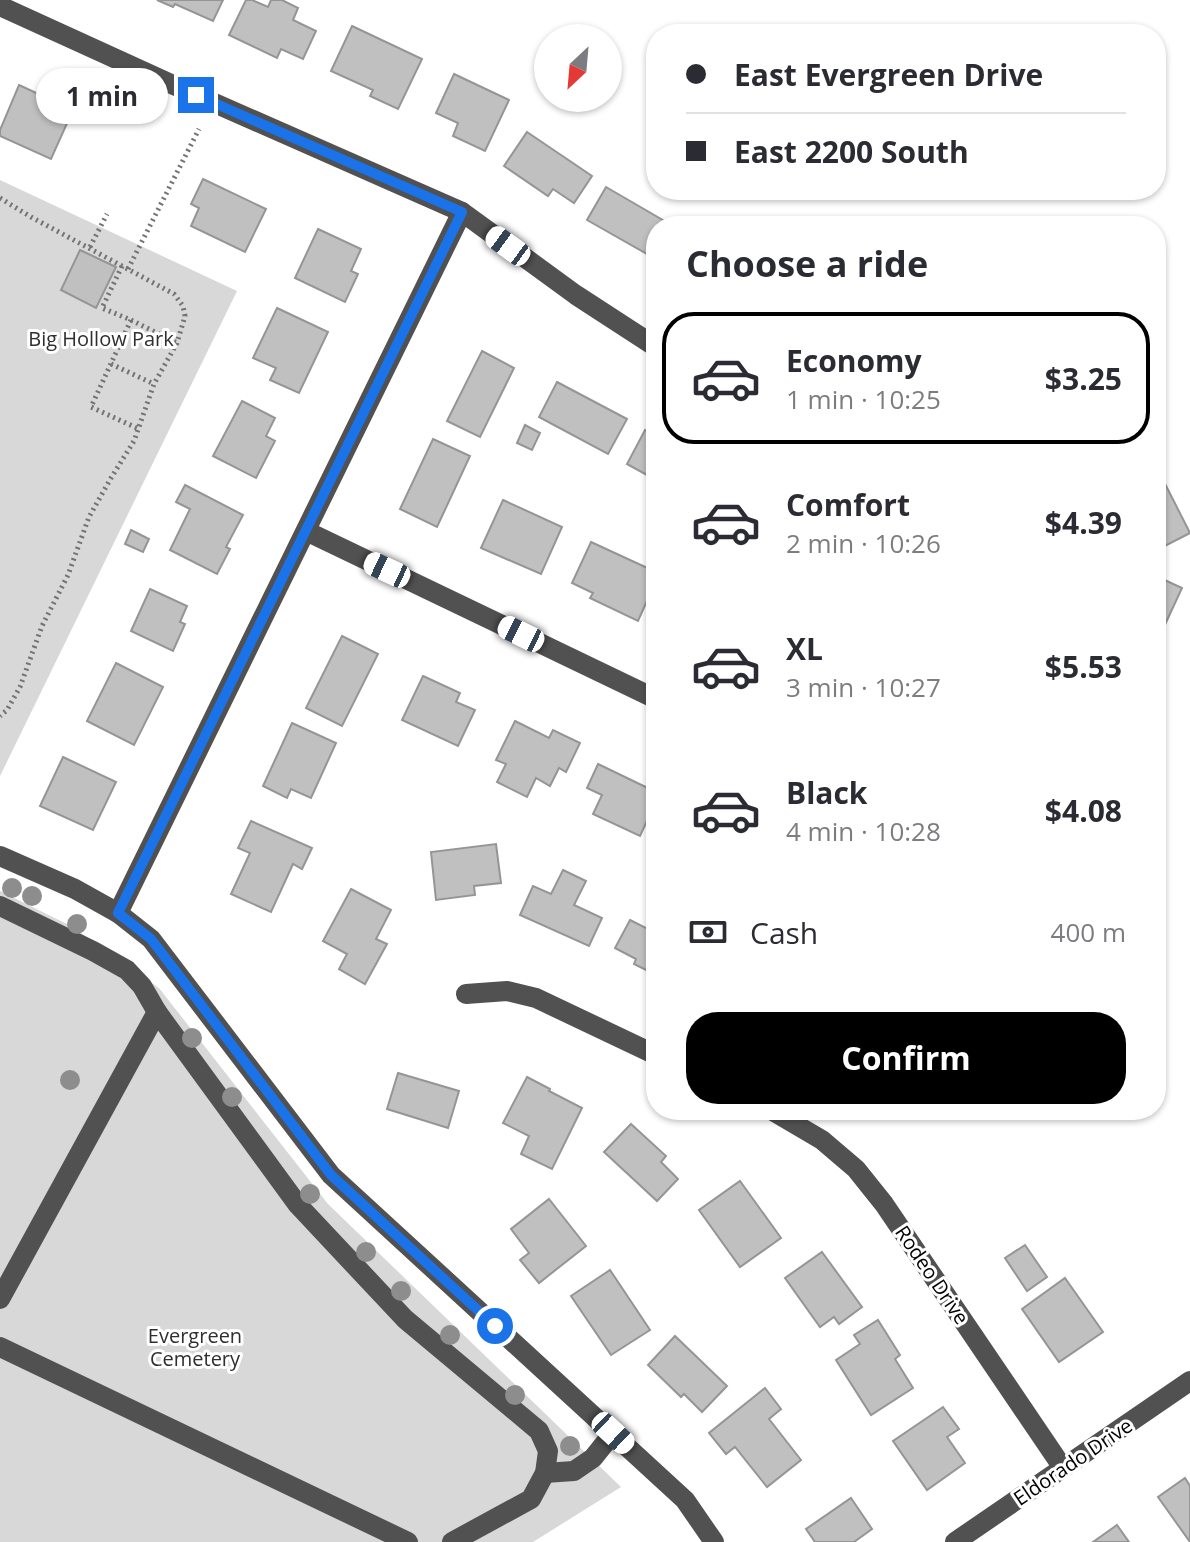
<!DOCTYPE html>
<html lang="en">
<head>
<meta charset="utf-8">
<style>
	:root { --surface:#fff; --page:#f2f2f3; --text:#2b2b33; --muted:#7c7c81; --line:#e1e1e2; --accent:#000 }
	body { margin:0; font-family:"Open Sans",sans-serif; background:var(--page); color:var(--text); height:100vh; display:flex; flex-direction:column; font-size:30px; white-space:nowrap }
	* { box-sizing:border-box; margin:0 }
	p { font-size:26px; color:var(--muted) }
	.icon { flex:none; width:44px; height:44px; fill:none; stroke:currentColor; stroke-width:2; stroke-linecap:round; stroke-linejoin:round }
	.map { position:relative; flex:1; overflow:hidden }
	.drawer { position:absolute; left:646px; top:216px; width:520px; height:904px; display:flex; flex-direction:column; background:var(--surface); border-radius:32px; box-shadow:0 2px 6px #0004 }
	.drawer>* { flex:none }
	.hud { position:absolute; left:646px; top:24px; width:520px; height:176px; border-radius:32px; box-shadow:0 2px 6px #0004; display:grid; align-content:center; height:176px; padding:0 40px; background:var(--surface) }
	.needle { width:52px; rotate:206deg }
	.controls { position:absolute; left:534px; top:24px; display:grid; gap:16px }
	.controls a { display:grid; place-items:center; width:88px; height:88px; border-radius:50%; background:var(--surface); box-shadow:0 2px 6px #0004; font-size:40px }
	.end { position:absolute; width:36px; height:36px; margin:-18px; border:10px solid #1a73e8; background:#fff; box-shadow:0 0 0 4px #fff }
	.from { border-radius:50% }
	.bubble { position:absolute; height:56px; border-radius:28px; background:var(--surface); box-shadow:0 2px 6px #0004; font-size:26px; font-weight:700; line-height:56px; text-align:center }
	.car { position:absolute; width:24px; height:48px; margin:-24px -12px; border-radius:10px; box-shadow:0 0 6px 2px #0007; background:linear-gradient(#fff 24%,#345 0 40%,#fff 0 76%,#345 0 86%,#fff 0) }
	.hud b { display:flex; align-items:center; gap:28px; height:76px; font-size:30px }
	.hud b+b { border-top:2px solid var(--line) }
	.hud i { width:20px; height:20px; background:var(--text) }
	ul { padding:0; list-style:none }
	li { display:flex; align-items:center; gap:24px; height:132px; margin:0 16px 12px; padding:0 24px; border:4px solid transparent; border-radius:32px }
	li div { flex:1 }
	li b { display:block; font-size:30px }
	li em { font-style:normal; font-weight:700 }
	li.current { border-color:var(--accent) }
	li>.icon { width:72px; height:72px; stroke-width:1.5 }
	h2 { padding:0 40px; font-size:36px; line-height:96px }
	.pay { display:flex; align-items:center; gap:20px; height:88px; padding:0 40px; font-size:30px }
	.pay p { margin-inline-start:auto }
	.primary-button { display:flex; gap:16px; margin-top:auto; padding:16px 40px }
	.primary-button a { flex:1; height:92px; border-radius:32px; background:var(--accent); color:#fff; font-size:32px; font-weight:700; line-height:92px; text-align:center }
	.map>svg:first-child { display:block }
	.green { fill:#d8d8d8 }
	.building { fill:#c0c0c0; stroke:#959595; stroke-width:2 }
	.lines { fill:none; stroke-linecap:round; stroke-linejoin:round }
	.path { stroke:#737373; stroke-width:5; stroke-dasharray:2 4; stroke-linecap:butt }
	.minor { stroke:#515151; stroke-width:20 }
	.tree { fill:#8d8d8d }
	.route { stroke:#1a73e8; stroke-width:10 }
	.labels { text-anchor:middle; stroke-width:6; stroke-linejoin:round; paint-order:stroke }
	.park-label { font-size:20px; fill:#2f2f2f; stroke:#fff }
	.street-label { font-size:20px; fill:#000; stroke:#fff }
</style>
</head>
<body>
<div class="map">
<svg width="1190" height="1542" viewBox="0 0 1190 1542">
	<rect width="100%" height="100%" fill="#fff"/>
	<g class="green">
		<polygon points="0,180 237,291 0,776"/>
		<polygon points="0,891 71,926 159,988 328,1204 621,1487 533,1542 0,1542"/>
	</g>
	<g class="building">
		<polygon points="157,0 223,0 213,21 175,4 173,7"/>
		<polygon points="246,0 252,0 268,7 271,0 282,0 298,8 293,20 316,31 303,59 281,49 277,58 229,35"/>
		<polygon points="352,26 422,59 398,109 370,96 373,90 331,71"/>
		<polygon points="454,74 509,100 485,151 453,136 458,123 436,113"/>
		<polygon points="19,85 73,110 51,159 0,136 0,130"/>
		<polygon points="527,132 592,176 574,203 553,189 548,196 504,166"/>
		<polygon points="203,179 266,209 245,252 191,226 199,208 191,204"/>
		<polygon points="606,187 673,226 656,226 656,254 654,258 587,220"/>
		<polygon points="318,229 361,249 351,271 358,274 345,302 295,278"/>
		<polygon points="80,250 116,267 96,308 61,290"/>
		<polygon points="277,308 328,332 299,393 270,380 276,368 253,358"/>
		<polygon points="482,351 514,368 480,437 447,421"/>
		<polygon points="557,382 627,419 608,454 539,417"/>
		<polygon points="242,401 275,418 266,436 275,441 256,478 213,456"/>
		<polygon points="525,425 540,433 532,450 517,443"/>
		<polygon points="645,430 656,436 656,480 627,464"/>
		<polygon points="433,439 470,456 437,527 400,509"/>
		<polygon points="1156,466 1190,533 1159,549 1156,544"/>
		<polygon points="185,485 243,515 226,547 230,549 217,574 170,550 190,509 176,502"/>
		<polygon points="503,500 562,527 541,574 481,548"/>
		<polygon points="131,530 149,539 143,552 125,544"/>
		<polygon points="591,542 656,572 656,581 638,621 590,598 593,593 572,583"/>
		<polygon points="1156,576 1182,588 1156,644"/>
		<polygon points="150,589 187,606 180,622 185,624 173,651 131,631"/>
		<polygon points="342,636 378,654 342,726 306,708"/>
		<polygon points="116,663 163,687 134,745 87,721"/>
		<polygon points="423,676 460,693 456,702 475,710 458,746 402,720"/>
		<polygon points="515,721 549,738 553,730 580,743 566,772 559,768 550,786 536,778 527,797 497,782 506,764 496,760"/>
		<polygon points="292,723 336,743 311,798 291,789 287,798 263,786"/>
		<polygon points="63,757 116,782 93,830 40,806"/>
		<polygon points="598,764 656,792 656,802 640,836 593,814 602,795 587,788"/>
		<polygon points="251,821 312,848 302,869 293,864 271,912 231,894 250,853 238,848"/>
		<polygon points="496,844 501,883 474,886 475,895 436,900 431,852"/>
		<polygon points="563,870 586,881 574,905 602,918 589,946 520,915 533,886 551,894"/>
		<polygon points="351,889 391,910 376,939 387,944 365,984 339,969 347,954 323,941"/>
		<polygon points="630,920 656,933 656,975 634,964 636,959 615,948"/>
		<polygon points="398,1073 459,1091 448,1128 387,1109"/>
		<polygon points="527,1077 550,1089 549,1091 582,1108 552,1169 521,1154 529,1136 503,1123"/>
		<polygon points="631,1124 666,1156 661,1162 678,1179 657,1201 604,1152"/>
		<polygon points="740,1181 781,1238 740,1267 699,1210"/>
		<polygon points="549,1199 586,1246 539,1283 520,1260 529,1253 511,1229"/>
		<polygon points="1025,1245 1047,1277 1027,1291 1005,1258"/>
		<polygon points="822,1252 862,1307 839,1324 834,1317 820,1327 785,1278"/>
		<polygon points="610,1270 650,1330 611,1355 571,1296"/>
		<polygon points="1065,1278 1103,1332 1059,1362 1022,1309"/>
		<polygon points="878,1320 900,1355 895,1359 913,1388 871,1415 836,1360 860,1344 854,1335"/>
		<polygon points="675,1336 727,1386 702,1412 684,1394 681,1397 648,1365"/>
		<polygon points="765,1388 781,1409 769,1419 801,1460 767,1487 735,1447 726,1454 709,1433"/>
		<polygon points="943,1407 959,1429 947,1437 965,1463 927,1490 893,1441"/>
		<polygon points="1185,1478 1190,1486 1190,1542 1158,1497"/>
		<polygon points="851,1498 872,1529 854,1542 815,1542 806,1529"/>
		<polygon points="1117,1525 1129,1542 1093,1542"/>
	</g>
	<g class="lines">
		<g class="path">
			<polyline points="0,198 31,217 174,294 183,306 185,316 177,343 154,384 134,441 111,478 89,517 68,575 42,626 20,687 7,710 0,716"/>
			<polyline points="90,247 107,214"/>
			<polyline points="122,266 102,308 131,320 91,407 139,429"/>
			<polyline points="128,269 199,129"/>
			<polyline points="131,320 177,343"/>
			<polyline points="111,364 154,384"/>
		</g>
		<g class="minor">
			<polyline points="0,6 169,83 462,212 576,295 656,347"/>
			<polyline points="306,531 656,699"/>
			<polyline points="0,856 75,889 118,913 151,939 331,1175 685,1500 714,1542"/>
			<polyline points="0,906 93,951 127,970 142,986 157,1012 298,1205 405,1319 539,1431 548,1451 545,1473 531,1499 452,1542"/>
			<polyline points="118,913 462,212"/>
			<polyline points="466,994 507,991 536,998 656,1055"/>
			<polyline points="771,1110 822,1140 856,1169 884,1204 1063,1468"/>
			<polyline points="0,1299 157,1012"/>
			<polyline points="0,1347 408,1542"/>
			<polyline points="545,1473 574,1471 593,1458 613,1433"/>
			<polyline points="955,1542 1190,1381"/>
		</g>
	</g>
	<g class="tree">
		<circle cx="12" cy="888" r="10"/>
		<circle cx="32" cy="896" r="10"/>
		<circle cx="77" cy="924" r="10"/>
		<circle cx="192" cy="1038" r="10"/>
		<circle cx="70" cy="1080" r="10"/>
		<circle cx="232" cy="1097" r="10"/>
		<circle cx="310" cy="1194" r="10"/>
		<circle cx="366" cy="1252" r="10"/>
		<circle cx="401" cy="1291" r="10"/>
		<circle cx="450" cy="1335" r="10"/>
		<circle cx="515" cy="1395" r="10"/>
		<circle cx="570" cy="1446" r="10"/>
	</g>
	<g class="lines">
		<polyline class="route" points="196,95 462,212 118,913 151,939 331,1175 495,1326"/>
	</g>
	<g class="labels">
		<g class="park-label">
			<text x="101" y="346">Big Hollow Park</text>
			<text x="195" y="1343">Evergreen<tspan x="195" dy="23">Cemetery</tspan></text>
		</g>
		<g class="street-label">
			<text transform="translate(932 1275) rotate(56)" y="7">Rodeo Drive</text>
			<text transform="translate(1073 1462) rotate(-34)" y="7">Eldorado Drive</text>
		</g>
	</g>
</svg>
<div class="controls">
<a><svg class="needle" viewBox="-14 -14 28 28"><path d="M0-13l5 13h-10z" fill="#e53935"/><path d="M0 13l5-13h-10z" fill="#7c7c81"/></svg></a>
</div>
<i class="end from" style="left:495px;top:1326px"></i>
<i class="end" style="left:196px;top:95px"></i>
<div class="bubble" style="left:36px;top:68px;width:132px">1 min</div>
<i class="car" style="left:508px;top:246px;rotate:306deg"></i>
<i class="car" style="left:387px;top:570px;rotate:295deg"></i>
<i class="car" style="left:521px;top:634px;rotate:296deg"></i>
<i class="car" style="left:613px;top:1433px;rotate:133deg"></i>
<div class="hud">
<b><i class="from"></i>East Evergreen Drive</b>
<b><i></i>East 2200 South</b>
</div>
<section class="drawer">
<h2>Choose a ride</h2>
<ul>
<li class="current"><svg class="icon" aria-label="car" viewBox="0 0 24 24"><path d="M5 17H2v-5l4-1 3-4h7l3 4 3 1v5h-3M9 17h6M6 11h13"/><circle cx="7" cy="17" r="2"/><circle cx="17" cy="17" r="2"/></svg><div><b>Economy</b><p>1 min · 10:25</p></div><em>$3.25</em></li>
<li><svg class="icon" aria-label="car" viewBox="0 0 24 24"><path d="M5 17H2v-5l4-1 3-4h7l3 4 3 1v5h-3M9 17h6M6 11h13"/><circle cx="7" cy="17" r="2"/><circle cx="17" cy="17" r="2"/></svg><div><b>Comfort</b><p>2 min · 10:26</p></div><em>$4.39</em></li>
<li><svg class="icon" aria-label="car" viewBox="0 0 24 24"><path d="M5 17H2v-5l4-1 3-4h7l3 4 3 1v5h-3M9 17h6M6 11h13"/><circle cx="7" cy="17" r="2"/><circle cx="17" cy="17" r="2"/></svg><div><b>XL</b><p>3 min · 10:27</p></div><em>$5.53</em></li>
<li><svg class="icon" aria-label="car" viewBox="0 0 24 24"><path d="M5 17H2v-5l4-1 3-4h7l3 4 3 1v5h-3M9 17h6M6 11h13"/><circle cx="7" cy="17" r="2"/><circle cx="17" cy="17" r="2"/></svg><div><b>Black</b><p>4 min · 10:28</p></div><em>$4.08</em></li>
</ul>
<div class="pay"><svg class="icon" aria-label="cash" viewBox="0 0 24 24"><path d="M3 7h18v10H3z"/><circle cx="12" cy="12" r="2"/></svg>Cash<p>400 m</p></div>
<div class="primary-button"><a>Confirm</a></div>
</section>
</div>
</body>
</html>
